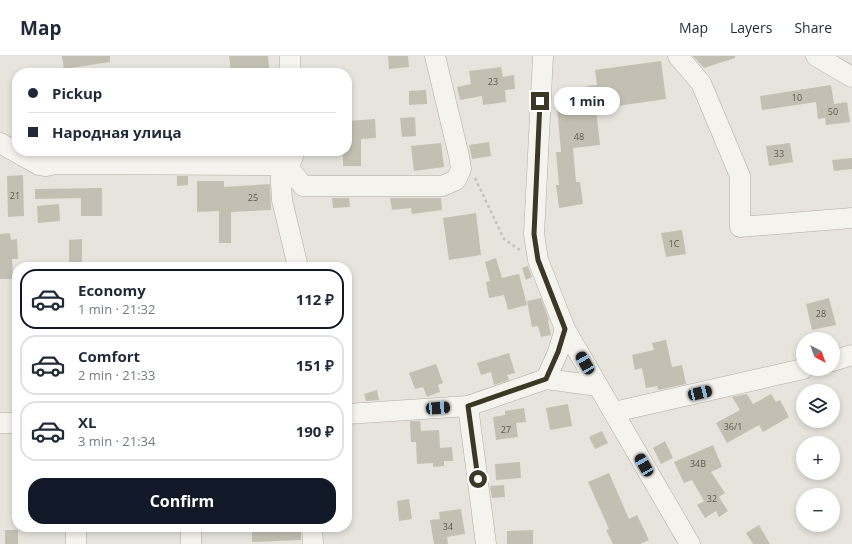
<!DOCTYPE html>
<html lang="en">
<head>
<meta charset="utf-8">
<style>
	:root { --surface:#fff; --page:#f6f6f7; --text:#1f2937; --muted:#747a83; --line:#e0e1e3; --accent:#111827 }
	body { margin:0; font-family:"Open Sans",sans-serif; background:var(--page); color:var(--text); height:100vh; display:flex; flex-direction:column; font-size:15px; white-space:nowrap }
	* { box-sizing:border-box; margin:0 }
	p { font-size:13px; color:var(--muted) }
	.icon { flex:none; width:22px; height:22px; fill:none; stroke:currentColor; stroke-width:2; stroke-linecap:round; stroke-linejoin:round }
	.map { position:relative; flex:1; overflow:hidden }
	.panel { position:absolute; left:12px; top:206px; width:340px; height:270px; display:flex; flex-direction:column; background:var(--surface); border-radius:16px; box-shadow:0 2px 6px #0003 }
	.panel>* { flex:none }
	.hud { position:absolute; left:12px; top:12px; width:340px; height:88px; border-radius:16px; box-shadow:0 2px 6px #0003; display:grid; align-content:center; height:88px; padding:0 16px; background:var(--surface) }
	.needle { width:26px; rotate:139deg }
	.controls { position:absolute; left:796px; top:276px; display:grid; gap:8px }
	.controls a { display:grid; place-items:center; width:44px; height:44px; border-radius:50%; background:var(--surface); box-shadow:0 2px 6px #0003; font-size:20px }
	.end { position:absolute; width:18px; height:18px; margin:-9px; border:5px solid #3c3826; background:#fff; box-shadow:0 0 0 2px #fff }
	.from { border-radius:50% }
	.bubble { position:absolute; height:28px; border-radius:14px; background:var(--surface); box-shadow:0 2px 6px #0003; font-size:13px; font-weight:700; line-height:28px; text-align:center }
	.car { position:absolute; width:12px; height:24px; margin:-12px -6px; border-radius:5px; box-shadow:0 0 3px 1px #0007; background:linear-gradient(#222 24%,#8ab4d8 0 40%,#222 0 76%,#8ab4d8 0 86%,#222 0) }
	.hud b { display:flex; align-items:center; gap:14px; height:38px; font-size:15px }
	.hud b+b { border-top:1px solid var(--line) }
	.hud i { width:10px; height:10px; background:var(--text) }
	ul { padding:7px 0 0; list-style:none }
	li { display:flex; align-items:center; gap:12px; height:60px; margin:0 8px 6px; padding:0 8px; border:2px solid var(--line); border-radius:16px }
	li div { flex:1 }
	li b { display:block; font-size:15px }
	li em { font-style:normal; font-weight:700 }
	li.current { border-color:var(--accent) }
	li>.icon { width:36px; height:36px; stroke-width:1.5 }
	.action { display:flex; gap:8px; margin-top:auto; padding:8px 16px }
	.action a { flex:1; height:46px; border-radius:16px; background:var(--accent); color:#fff; font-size:16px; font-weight:700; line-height:46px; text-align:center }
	header { display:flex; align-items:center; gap:24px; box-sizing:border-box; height:56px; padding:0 20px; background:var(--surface); border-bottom:1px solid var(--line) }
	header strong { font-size:19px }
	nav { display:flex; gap:22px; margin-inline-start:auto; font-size:14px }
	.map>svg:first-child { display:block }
	.building { fill:#c3c0b3 }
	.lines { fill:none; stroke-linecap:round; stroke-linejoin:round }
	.minor-casing { stroke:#b0ada2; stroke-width:21 }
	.path { stroke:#c5c2ba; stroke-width:2.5; stroke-dasharray:3 3; stroke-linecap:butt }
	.minor { stroke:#f5f3ee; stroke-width:20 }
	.route { stroke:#3c3826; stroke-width:5 }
	.labels { text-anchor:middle; stroke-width:4; stroke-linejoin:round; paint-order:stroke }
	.number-label { font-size:9px; fill:#5e5a49 }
</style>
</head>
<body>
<header>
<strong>Map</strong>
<nav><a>Map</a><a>Layers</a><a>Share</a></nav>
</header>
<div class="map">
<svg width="852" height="488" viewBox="0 0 852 488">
	<rect width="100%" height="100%" fill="#e6e4dc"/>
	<g class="building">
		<polygon points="62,0 110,0 110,6 64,13"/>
		<polygon points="229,0 268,0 269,12 231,16"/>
		<polygon points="388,0 408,0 409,11 389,13"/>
		<polygon points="693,0 735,0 735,2 704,12"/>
		<polygon points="661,5 666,43 596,53 600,89 573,92 576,126 580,126 583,148 559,152 556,129 559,129 556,96 561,96 556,40 588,37 587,30 597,29 595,14"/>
		<polygon points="501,11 503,21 514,19 515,33 505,34 506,46 483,49 482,40 460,44 457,31 471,28 469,15"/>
		<polygon points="831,29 834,48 847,46 850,66 826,69 825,62 818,63 816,46 762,54 760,40"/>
		<polygon points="426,34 427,48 409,49 409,35"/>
		<polygon points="415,61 416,80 402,81 400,62"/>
		<polygon points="375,63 376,82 361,83 361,110 343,110 343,95 349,95 348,65"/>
		<polygon points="489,86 491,100 472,103 469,89"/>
		<polygon points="441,87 444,111 414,115 411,90"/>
		<polygon points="790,87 793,106 769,110 766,90"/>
		<polygon points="852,102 852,113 834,115 832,104"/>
		<polygon points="23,119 24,160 8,161 7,120"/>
		<polygon points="177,120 188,120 188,129 177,130"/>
		<polygon points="197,125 224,125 224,131 270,128 271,154 231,156 231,187 219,187 219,155 197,156"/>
		<polygon points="102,132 102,160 81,160 81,142 35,143 35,133"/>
		<polygon points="332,142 349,142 350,151 333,152"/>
		<polygon points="390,142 441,142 442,154 412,158 411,152 392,154"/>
		<polygon points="59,148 60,165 38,167 37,150"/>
		<polygon points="476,157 481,199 449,204 443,162"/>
		<polygon points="682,174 686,198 666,201 661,177"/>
		<polygon points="10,177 11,184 17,183 18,203 12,203 13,223 0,223 0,178"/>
		<polygon points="82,183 82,211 69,211 69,184"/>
		<polygon points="496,202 502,222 519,218 527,249 508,254 504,239 489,242 486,226 490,225 485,206"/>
		<polygon points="528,210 532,221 526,224 522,212"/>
		<polygon points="541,242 549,264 548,265 551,279 541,281 538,270 532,271 527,245"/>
		<polygon points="829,242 836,269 812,274 806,248"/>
		<polygon points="666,284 672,311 682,309 686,328 658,334 657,330 646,332 642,312 635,314 632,299 654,294 652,287"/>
		<polygon points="509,297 515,317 507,319 509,324 494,329 491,316 481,319 477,307"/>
		<polygon points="436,308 443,327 438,329 440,336 427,341 423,331 415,333 409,317"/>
		<polygon points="377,334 379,344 366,345 364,338"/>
		<polygon points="747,338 753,348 771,338 776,346 780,344 789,361 763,376 759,369 727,387 716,367 740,354 732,341"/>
		<polygon points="568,348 572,370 550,374 546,352"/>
		<polygon points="524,352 526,366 516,367 518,381 496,384 493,361 505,359 505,355"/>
		<polygon points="410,365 420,365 421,375 439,374 440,392 452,391 453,405 444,405 444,410 433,411 433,407 417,408 416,386 411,386"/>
		<polygon points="602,375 608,387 595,393 589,381"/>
		<polygon points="665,385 673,402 661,408 653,392"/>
		<polygon points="713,389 722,411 711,416 725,437 719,441 728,455 719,461 716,455 705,462 697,449 704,445 692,424 684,427 674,406"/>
		<polygon points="520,406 521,422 496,424 495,408"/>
		<polygon points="609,417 629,463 637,459 649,484 640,488 613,488 606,474 609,473 588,426"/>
		<polygon points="504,429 505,441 492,442 490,430"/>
		<polygon points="409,443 412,463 399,465 397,445"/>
		<polygon points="461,453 465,478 447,481 448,488 434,488 430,464 440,463 439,456"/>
		<polygon points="759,469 770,488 753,488 746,477"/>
		<polygon points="252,471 268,471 268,474 301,473 301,484 252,486"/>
		<rect x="5" y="474" width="13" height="14"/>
		<polygon points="533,474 533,488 507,488 507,475"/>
	</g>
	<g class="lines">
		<g class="minor-casing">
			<g id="minor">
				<polyline points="290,0 290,17"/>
				<polyline points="543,0 534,178 538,204 565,273 690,488"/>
				<polyline points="678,0 701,27 740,120 740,171 852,162"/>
				<polyline points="816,0 852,21"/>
				<path d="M 0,87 L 39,109 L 46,110 L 54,108 L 280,109 C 290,108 293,105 294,95"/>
				<polyline points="280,109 282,144 298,211"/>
				<polyline points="287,109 303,130 442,130 456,124 461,113 459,100 435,0"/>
				<polyline points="833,305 852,299"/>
				<polyline points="546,323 558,296 565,273"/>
				<polyline points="468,350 486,488"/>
				<polyline points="614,356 803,313"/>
				<polyline points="347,358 468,350 546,323 598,330"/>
				<polyline points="0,367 17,367"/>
				<polyline points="76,471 76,488"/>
				<polyline points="312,471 313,488"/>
				<polyline points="191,488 191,471"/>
			</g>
		</g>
		<polyline class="path" points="475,122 504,183 520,194"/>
		<use href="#minor" class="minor"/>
	</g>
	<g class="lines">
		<polyline class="route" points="478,423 468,350 546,323 558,296 565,273 538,204 534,178 540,45"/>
	</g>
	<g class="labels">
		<g class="number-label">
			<text x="493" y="29">23</text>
			<text x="797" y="45">10</text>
			<text x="833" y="59">50</text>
			<text x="579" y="84">48</text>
			<text x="779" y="101">33</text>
			<text x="15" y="143">21</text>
			<text x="253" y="145">25</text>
			<text x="674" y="191">1С</text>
			<text x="821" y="261">28</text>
			<text x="733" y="374">36/1</text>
			<text x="506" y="377">27</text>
			<text x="698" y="411">34В</text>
			<text x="712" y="446">32</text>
			<text x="448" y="474">34</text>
		</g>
	</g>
</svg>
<div class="controls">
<a><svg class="needle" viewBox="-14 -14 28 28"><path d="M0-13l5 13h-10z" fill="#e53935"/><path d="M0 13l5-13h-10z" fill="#747a83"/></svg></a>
<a><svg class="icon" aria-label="layers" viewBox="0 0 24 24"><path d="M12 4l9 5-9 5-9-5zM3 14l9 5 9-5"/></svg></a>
<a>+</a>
<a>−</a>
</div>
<i class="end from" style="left:478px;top:423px"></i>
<i class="end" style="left:540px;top:45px"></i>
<div class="bubble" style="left:554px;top:31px;width:66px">1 min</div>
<i class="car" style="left:585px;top:307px;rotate:330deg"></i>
<i class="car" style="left:700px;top:337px;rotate:77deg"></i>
<i class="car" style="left:438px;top:352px;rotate:86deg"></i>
<i class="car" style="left:644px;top:409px;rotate:330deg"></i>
<div class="hud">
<b><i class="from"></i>Pickup</b>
<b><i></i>Народная улица</b>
</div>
<section class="panel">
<ul>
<li class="current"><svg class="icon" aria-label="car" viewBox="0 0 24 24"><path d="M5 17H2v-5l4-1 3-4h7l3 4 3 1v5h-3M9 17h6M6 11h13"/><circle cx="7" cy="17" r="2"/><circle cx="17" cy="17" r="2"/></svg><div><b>Economy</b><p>1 min · 21:32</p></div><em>112 ₽</em></li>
<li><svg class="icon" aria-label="car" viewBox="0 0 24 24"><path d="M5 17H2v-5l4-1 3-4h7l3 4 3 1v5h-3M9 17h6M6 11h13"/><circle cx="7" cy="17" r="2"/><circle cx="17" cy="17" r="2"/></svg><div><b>Comfort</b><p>2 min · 21:33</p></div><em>151 ₽</em></li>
<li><svg class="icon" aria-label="car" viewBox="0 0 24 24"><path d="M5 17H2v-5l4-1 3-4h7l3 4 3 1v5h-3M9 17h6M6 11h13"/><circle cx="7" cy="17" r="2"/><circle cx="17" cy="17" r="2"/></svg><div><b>XL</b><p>3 min · 21:34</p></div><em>190 ₽</em></li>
</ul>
<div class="action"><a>Confirm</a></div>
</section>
</div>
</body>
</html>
